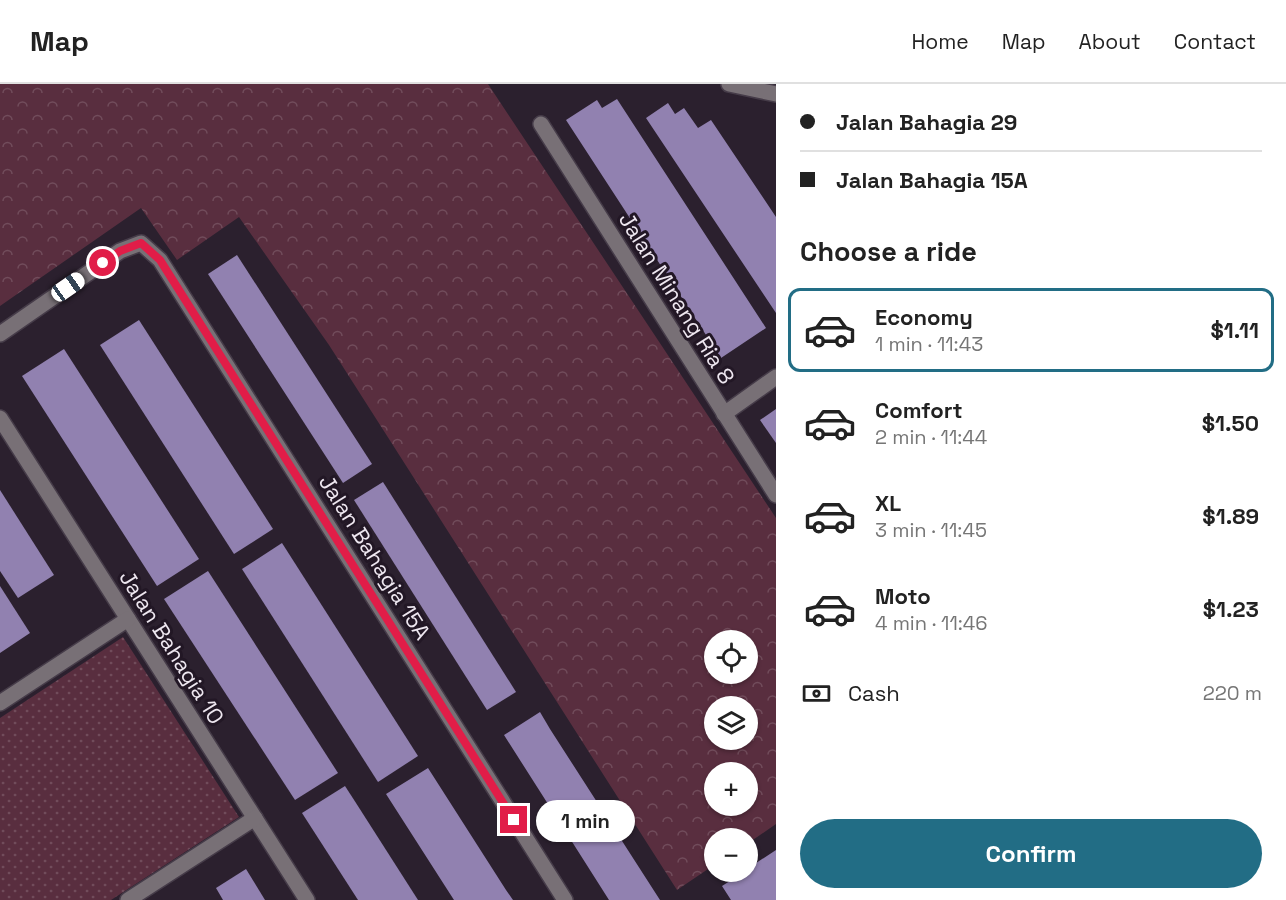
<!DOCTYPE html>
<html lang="en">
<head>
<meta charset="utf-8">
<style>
	:root { --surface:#fff; --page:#f2f2f2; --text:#222; --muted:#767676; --line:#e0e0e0; --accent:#226d85 }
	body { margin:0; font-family:"Space Grotesk",sans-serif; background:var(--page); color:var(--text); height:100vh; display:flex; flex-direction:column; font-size:22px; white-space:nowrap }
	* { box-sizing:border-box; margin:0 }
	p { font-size:20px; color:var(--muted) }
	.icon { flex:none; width:33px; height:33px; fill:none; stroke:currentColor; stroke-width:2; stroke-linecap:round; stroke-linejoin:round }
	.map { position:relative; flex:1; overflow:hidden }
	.sheet { display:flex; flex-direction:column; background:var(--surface); width:510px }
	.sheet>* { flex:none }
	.guide { display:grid; align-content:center; height:132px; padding:0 24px; background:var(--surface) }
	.tools { position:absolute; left:704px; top:546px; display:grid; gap:12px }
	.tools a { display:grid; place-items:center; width:54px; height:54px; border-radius:50%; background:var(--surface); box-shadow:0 2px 4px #0004; font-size:30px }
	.end { position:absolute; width:27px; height:27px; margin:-14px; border:8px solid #e11d48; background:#fff; box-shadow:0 0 0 3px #fff }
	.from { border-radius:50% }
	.bubble { position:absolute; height:42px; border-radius:21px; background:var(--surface); box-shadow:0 2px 4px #0004; font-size:20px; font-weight:700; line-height:42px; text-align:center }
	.car { position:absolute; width:18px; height:36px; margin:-18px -9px; border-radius:8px; box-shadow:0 0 4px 2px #0007; background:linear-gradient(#fff 24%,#345 0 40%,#fff 0 76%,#345 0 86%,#fff 0) }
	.guide b { display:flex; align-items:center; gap:21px; height:57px; font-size:22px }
	.guide b+b { border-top:2px solid var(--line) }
	.guide i { width:15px; height:15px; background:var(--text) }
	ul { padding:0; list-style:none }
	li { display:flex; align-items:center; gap:18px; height:84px; margin:0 12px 9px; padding:0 12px; border:3px solid transparent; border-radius:12px }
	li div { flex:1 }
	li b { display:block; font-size:22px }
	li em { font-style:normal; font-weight:700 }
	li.current { border-color:var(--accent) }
	li>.icon { width:54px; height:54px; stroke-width:1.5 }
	h2 { padding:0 24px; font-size:27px; line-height:72px }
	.pay { display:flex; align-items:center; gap:15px; height:66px; padding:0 24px; font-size:22px }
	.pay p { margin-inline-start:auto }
	.primary-button { display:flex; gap:12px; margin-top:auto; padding:12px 24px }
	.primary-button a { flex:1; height:69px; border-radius:36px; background:var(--accent); color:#fff; font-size:24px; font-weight:700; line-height:69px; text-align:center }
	header { display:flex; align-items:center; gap:36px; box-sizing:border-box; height:84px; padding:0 30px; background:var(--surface); border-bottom:2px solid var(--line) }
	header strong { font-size:28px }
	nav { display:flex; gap:33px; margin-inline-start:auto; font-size:21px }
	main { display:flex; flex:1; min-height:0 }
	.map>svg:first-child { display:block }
	.green { fill:url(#green-dots) }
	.forest { fill:url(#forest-crowns); fill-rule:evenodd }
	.building { fill:#9181b0 }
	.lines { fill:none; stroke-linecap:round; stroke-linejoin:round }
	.minor-casing { stroke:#463c49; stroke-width:18 }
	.minor { stroke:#787076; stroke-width:15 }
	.route { stroke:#e11d48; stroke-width:8 }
	.labels { text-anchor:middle; stroke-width:6; stroke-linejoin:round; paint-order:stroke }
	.street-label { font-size:22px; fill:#eee7f0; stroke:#221725 }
</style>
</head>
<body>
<header>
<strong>Map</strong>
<nav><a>Home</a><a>Map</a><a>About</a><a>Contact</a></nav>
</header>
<main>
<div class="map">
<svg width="776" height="816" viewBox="0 0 776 816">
	<defs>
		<pattern id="green-dots" width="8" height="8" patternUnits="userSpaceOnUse" patternTransform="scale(1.5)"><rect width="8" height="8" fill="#592e3f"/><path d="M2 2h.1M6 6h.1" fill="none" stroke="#714c5b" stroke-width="1.8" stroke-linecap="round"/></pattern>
		<pattern id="forest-crowns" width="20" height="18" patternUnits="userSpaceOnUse" patternTransform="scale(1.5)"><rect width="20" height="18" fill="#592e3f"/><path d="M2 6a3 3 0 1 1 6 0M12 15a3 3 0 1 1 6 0" fill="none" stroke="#714c5b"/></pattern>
	</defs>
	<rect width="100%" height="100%" fill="#2b202e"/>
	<polygon class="green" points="123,553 239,733 111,816 0,816 0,634"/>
	<path class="forest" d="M 0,0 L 488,0 L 776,434 L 776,740 L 747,760 L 747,754 L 714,754 L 714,781 L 677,806 L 329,261 L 239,133 L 177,176 L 141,124 L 0,222 ZM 714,556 L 747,556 L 747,590 L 714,590 ZM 714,622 L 747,622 L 747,656 L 714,656 ZM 714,688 L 747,688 L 747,722 L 714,722 Z"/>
	<g class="building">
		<polygon points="617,15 766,244 721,274 566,36 597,16 602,24"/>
		<polygon points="668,19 675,30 684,24 698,44 711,36 776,133 776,229 646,34"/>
		<polygon points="237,171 372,380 343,399 208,190"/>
		<polygon points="139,236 273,445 234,470 100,261"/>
		<polygon points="64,265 199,475 157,502 22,292"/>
		<polygon points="776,325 776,359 760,336"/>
		<polygon points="383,398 516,608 487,626 354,416"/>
		<polygon points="0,406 54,491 18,514 0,487"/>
		<polygon points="282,459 418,672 378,698 242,485"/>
		<polygon points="208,487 338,689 295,716 164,515"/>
		<polygon points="0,502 30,549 0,569"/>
		<polygon points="540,628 550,645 660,816 609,816 569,753 504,651"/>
		<polygon points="428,684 506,806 513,816 454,816 445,802 386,710"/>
		<polygon points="345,702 356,719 418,816 358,816 302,729"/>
		<polygon points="776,766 776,816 731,816 722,802 744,788 747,788 747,785"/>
		<polygon points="246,785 265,816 223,816 216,804"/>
	</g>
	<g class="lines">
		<g class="minor-casing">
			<g id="minor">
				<polyline points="729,0 776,10"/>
				<polyline points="541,40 776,411"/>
				<polyline points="0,250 120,167 141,159 160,176 565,816"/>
				<polyline points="724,330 776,293"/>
				<polyline points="0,334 307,816"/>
				<polyline points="0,619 128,535"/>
				<polyline points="128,816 255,734"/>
			</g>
		</g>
		<use href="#minor" class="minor"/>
	</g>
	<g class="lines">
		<polyline class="route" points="103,179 120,167 141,159 160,176 514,736"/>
	</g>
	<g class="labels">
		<g class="street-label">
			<text transform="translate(677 214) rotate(58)" y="8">Jalan Minang Ria 8</text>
			<text transform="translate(375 473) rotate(58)" y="8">Jalan Bahagia 15A</text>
			<text transform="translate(172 563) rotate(58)" y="8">Jalan Bahagia 10</text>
		</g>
	</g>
</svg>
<div class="tools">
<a><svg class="icon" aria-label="locate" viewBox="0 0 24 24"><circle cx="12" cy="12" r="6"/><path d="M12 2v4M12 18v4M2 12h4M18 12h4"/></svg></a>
<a><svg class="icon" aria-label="layers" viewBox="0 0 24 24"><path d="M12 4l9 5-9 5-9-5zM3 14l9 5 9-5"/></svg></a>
<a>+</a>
<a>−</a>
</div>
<i class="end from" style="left:103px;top:179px"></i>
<i class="end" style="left:514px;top:736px"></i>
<div class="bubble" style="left:536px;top:716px;width:99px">1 min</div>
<i class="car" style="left:68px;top:203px;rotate:55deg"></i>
</div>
<section class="sheet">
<div class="guide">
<b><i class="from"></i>Jalan Bahagia 29</b>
<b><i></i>Jalan Bahagia 15A</b>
</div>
<h2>Choose a ride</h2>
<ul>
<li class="current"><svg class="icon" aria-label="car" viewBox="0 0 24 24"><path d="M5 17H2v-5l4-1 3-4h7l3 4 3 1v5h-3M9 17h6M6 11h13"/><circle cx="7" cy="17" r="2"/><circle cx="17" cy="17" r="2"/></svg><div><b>Economy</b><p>1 min · 11:43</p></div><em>$1.11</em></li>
<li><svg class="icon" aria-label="car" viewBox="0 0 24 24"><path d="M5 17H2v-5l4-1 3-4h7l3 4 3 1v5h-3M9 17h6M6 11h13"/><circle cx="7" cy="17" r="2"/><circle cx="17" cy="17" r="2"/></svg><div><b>Comfort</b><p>2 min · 11:44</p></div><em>$1.50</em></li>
<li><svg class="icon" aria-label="car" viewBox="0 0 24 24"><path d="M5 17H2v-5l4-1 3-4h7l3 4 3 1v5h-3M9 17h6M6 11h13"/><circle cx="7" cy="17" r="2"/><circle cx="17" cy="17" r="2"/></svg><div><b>XL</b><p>3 min · 11:45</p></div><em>$1.89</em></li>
<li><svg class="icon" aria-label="car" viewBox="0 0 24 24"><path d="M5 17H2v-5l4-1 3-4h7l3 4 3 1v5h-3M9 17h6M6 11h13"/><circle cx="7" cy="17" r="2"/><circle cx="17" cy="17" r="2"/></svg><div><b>Moto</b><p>4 min · 11:46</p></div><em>$1.23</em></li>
</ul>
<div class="pay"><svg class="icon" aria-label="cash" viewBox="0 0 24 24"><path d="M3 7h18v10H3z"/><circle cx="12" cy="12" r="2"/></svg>Cash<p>220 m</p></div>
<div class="primary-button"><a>Confirm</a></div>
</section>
</main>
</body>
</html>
